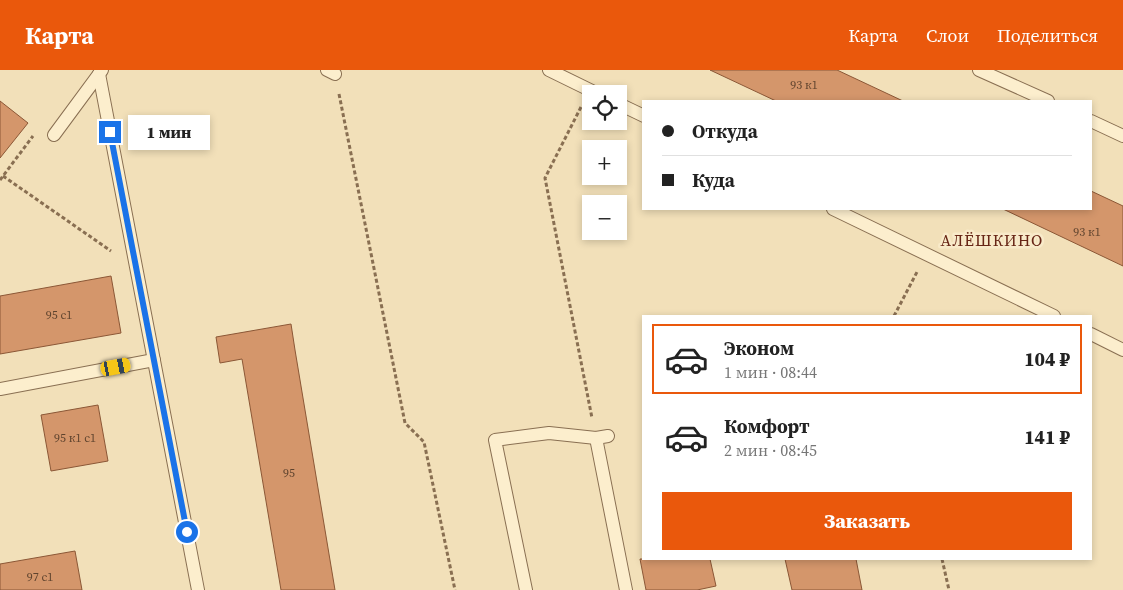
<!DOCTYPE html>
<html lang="ru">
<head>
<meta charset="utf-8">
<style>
	:root { --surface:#fff; --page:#f6f6f6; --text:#222; --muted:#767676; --line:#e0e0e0; --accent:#ea580c }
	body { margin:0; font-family:"Source Serif 4",serif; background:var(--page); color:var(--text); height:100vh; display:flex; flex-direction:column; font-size:19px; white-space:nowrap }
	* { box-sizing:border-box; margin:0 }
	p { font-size:16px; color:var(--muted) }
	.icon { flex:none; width:28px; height:28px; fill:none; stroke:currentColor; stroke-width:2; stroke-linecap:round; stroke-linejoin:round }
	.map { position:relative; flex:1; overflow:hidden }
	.details { position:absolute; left:642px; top:245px; width:450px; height:245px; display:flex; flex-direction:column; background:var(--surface); border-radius:0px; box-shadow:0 2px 8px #0003 }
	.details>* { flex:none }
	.hud { position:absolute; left:642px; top:30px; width:450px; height:110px; border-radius:0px; box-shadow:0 2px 8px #0003; display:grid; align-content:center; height:110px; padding:0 20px; background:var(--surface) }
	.tools { position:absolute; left:582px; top:15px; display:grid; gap:10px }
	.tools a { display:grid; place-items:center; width:45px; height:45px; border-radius:0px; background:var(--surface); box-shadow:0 2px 8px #0003; font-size:25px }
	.end { position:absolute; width:22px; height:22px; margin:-11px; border:6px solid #1a73e8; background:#fff; box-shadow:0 0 0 2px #fff }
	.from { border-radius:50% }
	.bubble { position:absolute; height:35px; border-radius:0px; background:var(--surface); box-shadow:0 2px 8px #0003; font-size:16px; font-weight:800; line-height:35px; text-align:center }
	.car { position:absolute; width:15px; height:30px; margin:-15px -8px; border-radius:6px; box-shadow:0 0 4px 1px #0007; background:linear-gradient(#f5c518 24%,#345 0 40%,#f5c518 0 76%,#345 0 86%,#f5c518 0) }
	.hud b { display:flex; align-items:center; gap:18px; height:48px; font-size:19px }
	.hud b+b { border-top:1px solid var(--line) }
	.hud i { width:12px; height:12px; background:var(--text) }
	ul { padding:9px 0 0; list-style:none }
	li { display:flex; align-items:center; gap:15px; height:70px; margin:0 10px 8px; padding:0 10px; border:2px solid transparent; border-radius:0px }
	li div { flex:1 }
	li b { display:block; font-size:19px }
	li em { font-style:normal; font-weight:800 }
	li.current { border-color:var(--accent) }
	li>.icon { width:45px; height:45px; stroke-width:1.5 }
	.primary-button { display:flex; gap:10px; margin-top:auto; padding:10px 20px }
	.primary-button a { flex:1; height:58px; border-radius:0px; background:var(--accent); color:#fff; font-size:20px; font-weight:800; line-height:58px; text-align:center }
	header { display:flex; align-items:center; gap:30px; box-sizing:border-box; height:70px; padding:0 25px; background:var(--accent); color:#fff }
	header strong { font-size:24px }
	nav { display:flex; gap:28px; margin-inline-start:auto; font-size:18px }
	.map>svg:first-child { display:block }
	.building { fill:#d4966b; stroke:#8b5736 }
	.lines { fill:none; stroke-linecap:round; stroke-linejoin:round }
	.service-casing { stroke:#896f52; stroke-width:14 }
	.path { stroke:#896f52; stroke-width:3; stroke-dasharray:4 2.5; stroke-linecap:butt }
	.service { stroke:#fceecd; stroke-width:12 }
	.route { stroke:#1a73e8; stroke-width:6 }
	.labels { text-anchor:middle; stroke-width:5; stroke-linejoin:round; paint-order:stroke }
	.number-label { font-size:12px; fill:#5e432e }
	.neighbourhood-label { font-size:16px; letter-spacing:1px; fill:#672515; stroke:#f8eac9 }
</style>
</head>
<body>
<header>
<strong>Карта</strong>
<nav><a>Карта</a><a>Слои</a><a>Поделиться</a></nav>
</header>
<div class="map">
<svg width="1123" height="520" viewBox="0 0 1123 520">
	<rect width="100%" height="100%" fill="#f2e0b9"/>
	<g class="building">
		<polygon points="710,0 837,0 903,31 776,31"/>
		<polygon points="0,31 28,53 0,88"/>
		<polygon points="1091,121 1123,136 1123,196 1003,139 1091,139"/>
		<polygon points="111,206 121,263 0,284 0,226"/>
		<polygon points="291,254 295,280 335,520 281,520 242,289 220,293 216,267"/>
		<polygon points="98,335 108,391 51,401 41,345"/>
		<polygon points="75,481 82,520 0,520 0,494"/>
		<polygon points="640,489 710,489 716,516 697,520 646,520"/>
		<polygon points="785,489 856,489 862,520 792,520"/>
	</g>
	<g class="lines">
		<g class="service-casing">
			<g id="service">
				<polyline points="327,0 335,4"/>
				<polyline points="549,0 598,24"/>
				<polyline points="979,0 1048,31"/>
				<polyline points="99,4 198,520"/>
				<polyline points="619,34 644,46"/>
				<polyline points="1091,51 1123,66"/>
				<polyline points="54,65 102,0"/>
				<polyline points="833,139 1054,246"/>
				<polyline points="1091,264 1123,280"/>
				<polyline points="0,319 154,290"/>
				<polyline points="608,366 596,368 626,520"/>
				<polyline points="526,520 495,370 549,363 596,368"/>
			</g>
		</g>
		<g class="path">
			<polyline points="339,24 405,353 424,372 455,520"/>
			<polyline points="581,37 545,108 592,348"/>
			<polyline points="3,106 111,181"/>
			<polyline points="0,110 33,66"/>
			<polyline points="894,246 917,202"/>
			<polyline points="942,489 949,520"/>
		</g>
		<use href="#service" class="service"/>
	</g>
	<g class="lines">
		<polyline class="route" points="110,62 187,462"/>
	</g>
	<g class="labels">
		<g class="number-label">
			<text x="804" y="19">93 к1</text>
			<text x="1087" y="166">93 к1</text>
			<text x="59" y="249">95 с1</text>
			<text x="75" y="372">95 к1 с1</text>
			<text x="289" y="407">95</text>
			<text x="40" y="511">97 с1</text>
		</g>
		<g class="neighbourhood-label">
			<text x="992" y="176">АЛЁШКИНО</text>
		</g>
	</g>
</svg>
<div class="tools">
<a><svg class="icon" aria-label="locate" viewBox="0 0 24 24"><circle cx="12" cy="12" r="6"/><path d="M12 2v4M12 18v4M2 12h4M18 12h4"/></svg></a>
<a>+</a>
<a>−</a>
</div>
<i class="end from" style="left:187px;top:462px"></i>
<i class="end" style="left:110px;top:62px"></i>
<div class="bubble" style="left:128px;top:45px;width:82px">1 мин</div>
<i class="car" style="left:116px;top:297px;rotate:79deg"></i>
<div class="hud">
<b><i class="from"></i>Откуда</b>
<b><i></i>Куда</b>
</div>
<section class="details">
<ul>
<li class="current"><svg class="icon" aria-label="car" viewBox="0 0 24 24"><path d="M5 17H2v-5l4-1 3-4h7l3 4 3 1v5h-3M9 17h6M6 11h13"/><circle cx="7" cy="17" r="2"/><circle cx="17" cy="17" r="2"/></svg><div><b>Эконом</b><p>1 мин · 08:44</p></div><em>104 ₽</em></li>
<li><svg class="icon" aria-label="car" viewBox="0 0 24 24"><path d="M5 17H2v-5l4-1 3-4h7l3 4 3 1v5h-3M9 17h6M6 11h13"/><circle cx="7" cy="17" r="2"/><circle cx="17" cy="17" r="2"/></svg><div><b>Комфорт</b><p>2 мин · 08:45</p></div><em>141 ₽</em></li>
</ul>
<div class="primary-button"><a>Заказать</a></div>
</section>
</div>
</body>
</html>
